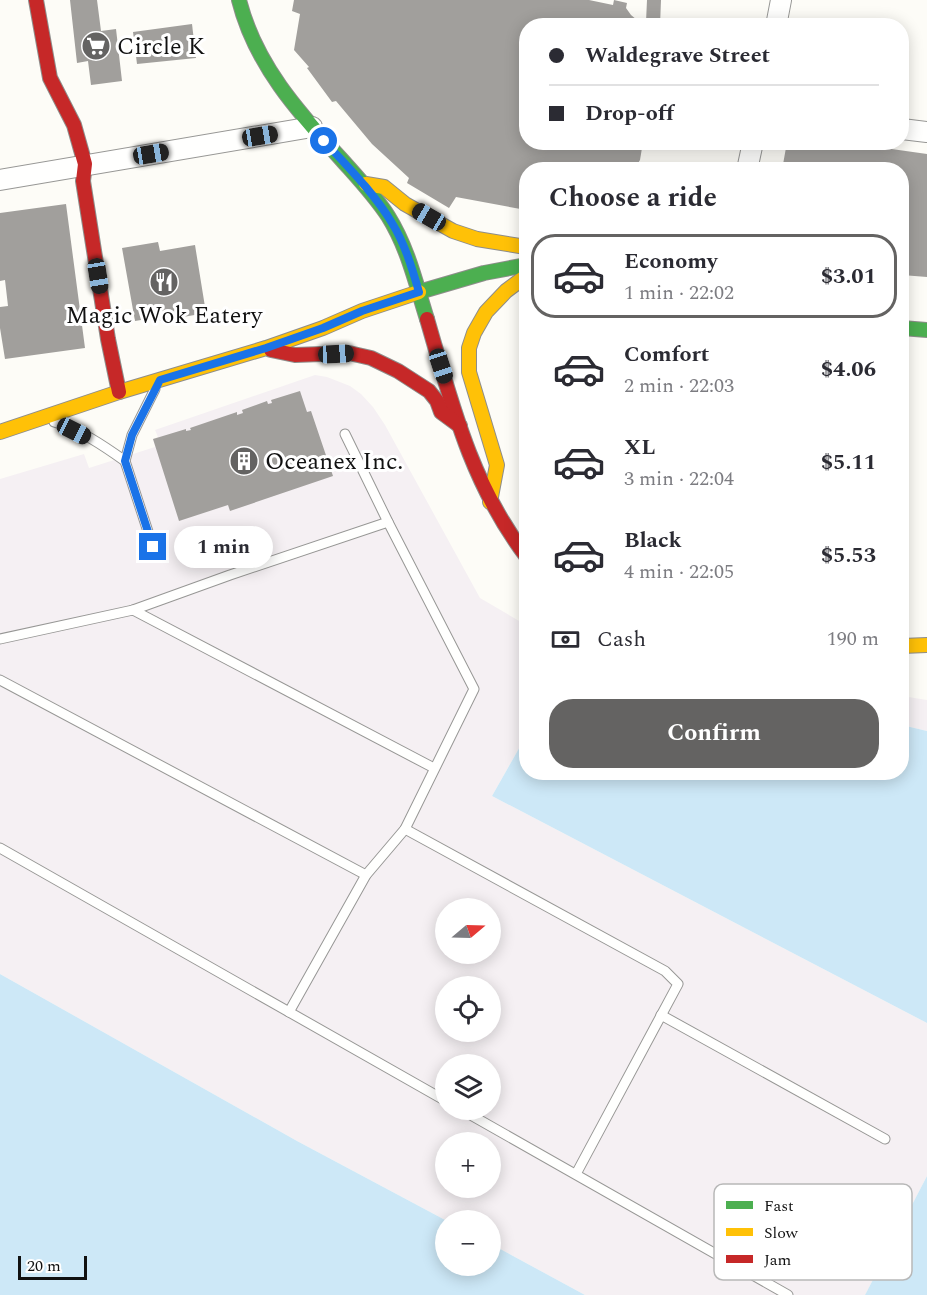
<!DOCTYPE html>
<html lang="en">
<head>
<meta charset="utf-8">
<style>
	:root { --surface:#fff; --page:#f7f7f7; --text:#2b2b33; --muted:#7c7c81; --line:#e1e1e2; --accent:#646362 }
	body { margin:0; font-family:Spectral,serif; background:var(--page); color:var(--text); height:100vh; display:flex; flex-direction:column; font-size:22px; white-space:nowrap }
	* { box-sizing:border-box; margin:0 }
	p { font-size:20px; color:var(--muted) }
	.icon { flex:none; width:33px; height:33px; fill:none; stroke:currentColor; stroke-width:2; stroke-linecap:round; stroke-linejoin:round }
	.map { position:relative; flex:1; overflow:hidden }
	.details { position:absolute; left:519px; top:162px; width:390px; height:618px; display:flex; flex-direction:column; background:var(--surface); border-radius:24px; box-shadow:0 3px 15px #0003 }
	.details>* { flex:none }
	.banner { position:absolute; left:519px; top:18px; width:390px; height:132px; border-radius:24px; box-shadow:0 3px 15px #0003; display:grid; align-content:center; height:132px; padding:0 30px; background:var(--surface) }
	.needle { width:39px; rotate:71deg }
	.controls { position:absolute; left:435px; top:898px; display:grid; gap:12px }
	.controls a { display:grid; place-items:center; width:66px; height:66px; border-radius:50%; background:var(--surface); box-shadow:0 3px 15px #0003; font-size:30px }
	.scale { position:absolute; left:18px; bottom:15px; width:69px; box-sizing:border-box; padding-left:6px; border:3px solid #111; border-top:0; font-size:16px; line-height:21px; white-space:nowrap; color:#111; -webkit-text-stroke:4px #fff; paint-order:stroke }
	.end { position:absolute; width:27px; height:27px; margin:-14px; border:8px solid #1a73e8; background:#fff; box-shadow:0 0 0 3px #fff }
	.from { border-radius:50% }
	.bubble { position:absolute; height:42px; border-radius:21px; background:var(--surface); box-shadow:0 3px 15px #0003; font-size:20px; font-weight:700; line-height:42px; text-align:center }
	.car { position:absolute; width:18px; height:36px; margin:-18px -9px; border-radius:8px; box-shadow:0 0 4px 2px #0007; background:linear-gradient(#222 24%,#8ab4d8 0 40%,#222 0 76%,#8ab4d8 0 86%,#222 0) }
	.banner b { display:flex; align-items:center; gap:21px; height:57px; font-size:22px }
	.banner b+b { border-top:2px solid var(--line) }
	.banner i { width:15px; height:15px; background:var(--text) }
	ul { padding:0; list-style:none }
	li { display:flex; align-items:center; gap:18px; height:84px; margin:0 12px 9px; padding:0 18px; border:3px solid transparent; border-radius:24px }
	li div { flex:1 }
	li b { display:block; font-size:22px }
	li em { font-style:normal; font-weight:700 }
	li.on { border-color:var(--accent) }
	li>.icon { width:54px; height:54px; stroke-width:1.5 }
	h2 { padding:0 30px; font-size:27px; line-height:72px }
	.pay { display:flex; align-items:center; gap:15px; height:66px; padding:0 30px; font-size:22px }
	.pay p { margin-inline-start:auto }
	.action { display:flex; gap:12px; margin-top:auto; padding:12px 30px }
	.action a { flex:1; height:69px; border-radius:24px; background:var(--accent); color:#fff; font-size:24px; font-weight:700; line-height:69px; text-align:center }
	.map>svg:first-child { display:block }
	.industrial { fill:#f5f0f3; fill-rule:evenodd }
	.water { fill:#cde8f7 }
	.building { fill:#a19f9c }
	.lines { fill:none; stroke-linecap:round; stroke-linejoin:round }
	.lane-casing { stroke:#979795; stroke-width:11 }
	.street-casing { stroke:#979795; stroke-width:22 }
	.fast-casing { stroke:#8e8d8b; stroke-width:16 }
	.slow-casing { stroke:#8e8d8b; stroke-width:16 }
	.jam-casing { stroke:#8e8d8b; stroke-width:16 }
	.lane { stroke:#fffffe; stroke-width:9 }
	.street { stroke:#fffffe; stroke-width:20 }
	.fast { stroke:#4caf50; stroke-width:14 }
	.slow { stroke:#ffc107; stroke-width:14 }
	.jam { stroke:#c62828; stroke-width:14 }
	.route { stroke:#1a73e8; stroke-width:8 }
	.labels { text-anchor:middle; stroke-width:6; stroke-linejoin:round; paint-order:stroke }
	.poi-label { font-size:24px; fill:#111; stroke:#fff; text-anchor:start }
	.key { fill:#fff; stroke:#b8b8b8; stroke-width:1.5 }
	.key-label { font-size:16px; fill:#111 }
</style>
</head>
<body>
<div class="map">
<svg width="927" height="1295" viewBox="0 0 927 1295">
	<rect width="100%" height="100%" fill="#fdfcf7"/>
	<g class="industrial">
		<path d="M 315,375 L 327,377 L 350,386 L 361,394 L 373,407 L 385,425 L 480,598 L 526,625 L 526,736 L 492,796 L 927,1023 L 927,1176 L 865,1295 L 585,1295 L 491,1244 L 490,1221 L 447,1221 L 297,1141 L 0,974 L 0,479 L 84,454 L 89,468 L 155,447 L 153,439 L 158,437 L 155,430 ZM 446,909 L 490,909 L 490,954 L 446,954 ZM 446,987 L 490,987 L 490,1032 L 446,1032 ZM 446,1065 L 490,1065 L 490,1110 L 446,1110 ZM 446,1143 L 490,1143 L 490,1188 L 446,1188 Z"/>
		<polygon points="902,696 927,700 927,731 902,725"/>
	</g>
	<g class="water">
		<polygon points="902,725 927,731 927,1023 492,796 526,736 526,772 902,772"/>
		<polygon points="0,974 297,1141 447,1221 446,1266 490,1266 491,1244 585,1295 0,1295"/>
		<polygon points="927,1176 927,1295 865,1295"/>
	</g>
	<g class="building">
		<polygon points="70,0 97,0 101,31 116,29 122,81 91,85 88,61 77,63"/>
		<polygon points="294,0 589,0 613,5 614,0 627,3 626,8 631,15 637,20 646,22 647,0 661,0 660,26 526,26 526,142 643,142 640,160 634,170 526,170 526,210 456,197 449,208 407,183 409,178 372,144 336,101 332,102 307,68 309,67 294,50 300,14 292,11"/>
		<polygon points="192,24 196,58 137,64 133,32"/>
		<polygon points="787,142 842,142 927,154 927,277 902,275 902,170 782,170"/>
		<polygon points="66,204 85,348 5,359 0,328 0,307 8,306 5,280 0,281 0,213"/>
		<polygon points="158,242 160,251 195,245 206,313 160,321 159,317 135,321 122,248"/>
		<polygon points="300,391 307,412 311,411 333,476 230,511 228,505 179,521 153,439 186,429 186,431 191,430 190,428 237,412 237,415 243,413 242,410 267,401 268,404 272,403 271,400"/>
	</g>
	<g class="lines">
		<g class="lane-casing">
			<g id="lane">
				<path d="M 54,422 C 79,429 104,446 125,461"/>
				<polyline points="345,434 388,522"/>
				<polyline points="153,547 125,461 132,435 155,389"/>
				<polyline points="133,610 230,575 388,522 474,689 405,829 366,875 289,1012"/>
				<polyline points="0,639 133,610 434,768"/>
				<polyline points="0,680 366,875"/>
				<polyline points="405,829 665,971 678,984 576,1174"/>
				<polyline points="0,848 446,1101"/>
				<polyline points="661,1015 885,1139"/>
				<polyline points="462,1110 788,1295"/>
			</g>
		</g>
		<g class="street-casing">
			<g id="street">
				<polyline points="776,26 781,0"/>
				<polyline points="902,129 927,132"/>
				<polyline points="747,170 753,142"/>
				<polyline points="0,180 312,127"/>
			</g>
		</g>
		<g class="fast-casing">
			<g id="fast">
				<path d="M 239,0 C 255,64 298,112 342,160 C 358,178 375,196 388,216 C 408,248 416,284 427,319"/>
				<polyline points="419,292 484,273 526,265"/>
				<polyline points="902,328 927,330"/>
			</g>
		</g>
		<g class="slow-casing">
			<g id="slow">
				<polyline points="366,184 384,187 405,204 453,231 477,239 526,247"/>
				<polyline points="0,432 119,392 266,348 323,328 362,311 419,292"/>
				<polyline points="490,502 497,465 469,372 469,348 474,333 486,312 506,291 526,276"/>
				<polyline points="902,646 927,645"/>
			</g>
		</g>
		<g class="jam-casing">
			<g id="jam">
				<polyline points="36,0 50,78 74,125 85,164 83,181 108,339 119,392"/>
				<path d="M 427,319 C 452,405 471,483 526,556"/>
				<polyline points="271,350 295,355 349,353 371,358 398,371 429,391 437,401 441,412 460,426"/>
			</g>
		</g>
		<use href="#lane" class="lane"/>
		<use href="#street" class="street"/>
		<use href="#fast" class="fast"/>
		<use href="#slow" class="slow"/>
		<use href="#jam" class="jam"/>
	</g>
	<g class="lines">
		<path class="route" d="M 153,547 L 125,461 L 132,435 L 160,380 L 266,348 L 323,328 L 362,311 L 419,292 C 412,268 405,244 392,223 C 374,193 348,167 324,141"/>
	</g>
	<defs>
		<g id="supermarket-disc" transform="scale(1.5)"><circle r="9.5" fill="#646362" stroke="#fff"/><path d="M-6-5.5h2.5l.6 2H6L4.5 2H-2.5L-4.4-4H-6ZM-1.5 3.2a1.3 1.3 0 1 0 .1 0ZM3 3.2a1.3 1.3 0 1 0 .1 0Z" fill="#fff"/></g>
		<g id="restaurant-disc" transform="scale(1.5)"><circle r="9.5" fill="#646362" stroke="#fff"/><path d="M-5-6h1v4h1v-4h1v4h1v-4h1v5L-1.5 .5V6h-2V.5L-5-1ZM5-6V6H3V1.5H1.5Q1.5-4 5-6Z" fill="#fff"/></g>
		<g id="building-disc" transform="scale(1.5)"><circle r="9.5" fill="#646362" stroke="#fff"/><path d="M-4-6H4V6H1V3H-1V6H-4ZM-2.5-4.3h1.7v1.8h-1.7ZM.8-4.3h1.7v1.8H.8ZM-2.5-1h1.7V.8h-1.7ZM.8-1h1.7V.8H.8Z" fill="#fff"/></g>
	</defs>
	<g fill-rule="evenodd">
		<use href="#supermarket-disc" x="96" y="46"/>
		<use href="#restaurant-disc" x="164" y="282"/>
		<use href="#building-disc" x="244" y="461"/>
	</g>
	<g class="labels">
		<g class="poi-label">
			<text x="117" y="54">Circle K</text>
			<text x="164" y="323" text-anchor="middle">Magic Wok Eatery</text>
			<text x="265" y="469">Oceanex Inc.</text>
		</g>
	</g>
	<rect x="714" y="1184" width="198" height="96" rx="9" class="key"/>
	<rect x="726" y="1201" width="27" height="8" fill="#4caf50"/>
	<rect x="726" y="1228" width="27" height="8" fill="#ffc107"/>
	<rect x="726" y="1255" width="27" height="8" fill="#c62828"/>
	<g class="key-label">
		<text x="764" y="1211">Fast</text>
		<text x="764" y="1238">Slow</text>
		<text x="764" y="1265">Jam</text>
	</g>
</svg>
<div class="controls">
<a><svg class="needle" viewBox="-14 -14 28 28"><path d="M0-13l5 13h-10z" fill="#e53935"/><path d="M0 13l5-13h-10z" fill="#7c7c81"/></svg></a>
<a><svg class="icon" aria-label="locate" viewBox="0 0 24 24"><circle cx="12" cy="12" r="6"/><path d="M12 2v4M12 18v4M2 12h4M18 12h4"/></svg></a>
<a><svg class="icon" aria-label="layers" viewBox="0 0 24 24"><path d="M12 4l9 5-9 5-9-5zM3 14l9 5 9-5"/></svg></a>
<a>+</a>
<a>−</a>
</div>
<div class="scale">20 m</div>
<i class="end from" style="left:324px;top:141px"></i>
<i class="end" style="left:153px;top:547px"></i>
<div class="bubble" style="left:174px;top:526px;width:99px">1 min</div>
<i class="car" style="left:260px;top:136px;rotate:81deg"></i>
<i class="car" style="left:151px;top:154px;rotate:81deg"></i>
<i class="car" style="left:429px;top:217px;rotate:300deg"></i>
<i class="car" style="left:98px;top:276px;rotate:171deg"></i>
<i class="car" style="left:336px;top:354px;rotate:87deg"></i>
<i class="car" style="left:441px;top:366px;rotate:162deg"></i>
<i class="car" style="left:74px;top:431px;rotate:117deg"></i>
<div class="banner">
<b><i class="from"></i>Waldegrave Street</b>
<b><i></i>Drop-off</b>
</div>
<section class="details">
<h2>Choose a ride</h2>
<ul>
<li class="on"><svg class="icon" aria-label="car" viewBox="0 0 24 24"><path d="M5 17H2v-5l4-1 3-4h7l3 4 3 1v5h-3M9 17h6M6 11h13"/><circle cx="7" cy="17" r="2"/><circle cx="17" cy="17" r="2"/></svg><div><b>Economy</b><p>1 min · 22:02</p></div><em>$3.01</em></li>
<li><svg class="icon" aria-label="car" viewBox="0 0 24 24"><path d="M5 17H2v-5l4-1 3-4h7l3 4 3 1v5h-3M9 17h6M6 11h13"/><circle cx="7" cy="17" r="2"/><circle cx="17" cy="17" r="2"/></svg><div><b>Comfort</b><p>2 min · 22:03</p></div><em>$4.06</em></li>
<li><svg class="icon" aria-label="car" viewBox="0 0 24 24"><path d="M5 17H2v-5l4-1 3-4h7l3 4 3 1v5h-3M9 17h6M6 11h13"/><circle cx="7" cy="17" r="2"/><circle cx="17" cy="17" r="2"/></svg><div><b>XL</b><p>3 min · 22:04</p></div><em>$5.11</em></li>
<li><svg class="icon" aria-label="car" viewBox="0 0 24 24"><path d="M5 17H2v-5l4-1 3-4h7l3 4 3 1v5h-3M9 17h6M6 11h13"/><circle cx="7" cy="17" r="2"/><circle cx="17" cy="17" r="2"/></svg><div><b>Black</b><p>4 min · 22:05</p></div><em>$5.53</em></li>
</ul>
<div class="pay"><svg class="icon" aria-label="cash" viewBox="0 0 24 24"><path d="M3 7h18v10H3z"/><circle cx="12" cy="12" r="2"/></svg>Cash<p>190 m</p></div>
<div class="action"><a>Confirm</a></div>
</section>
</div>
</body>
</html>
